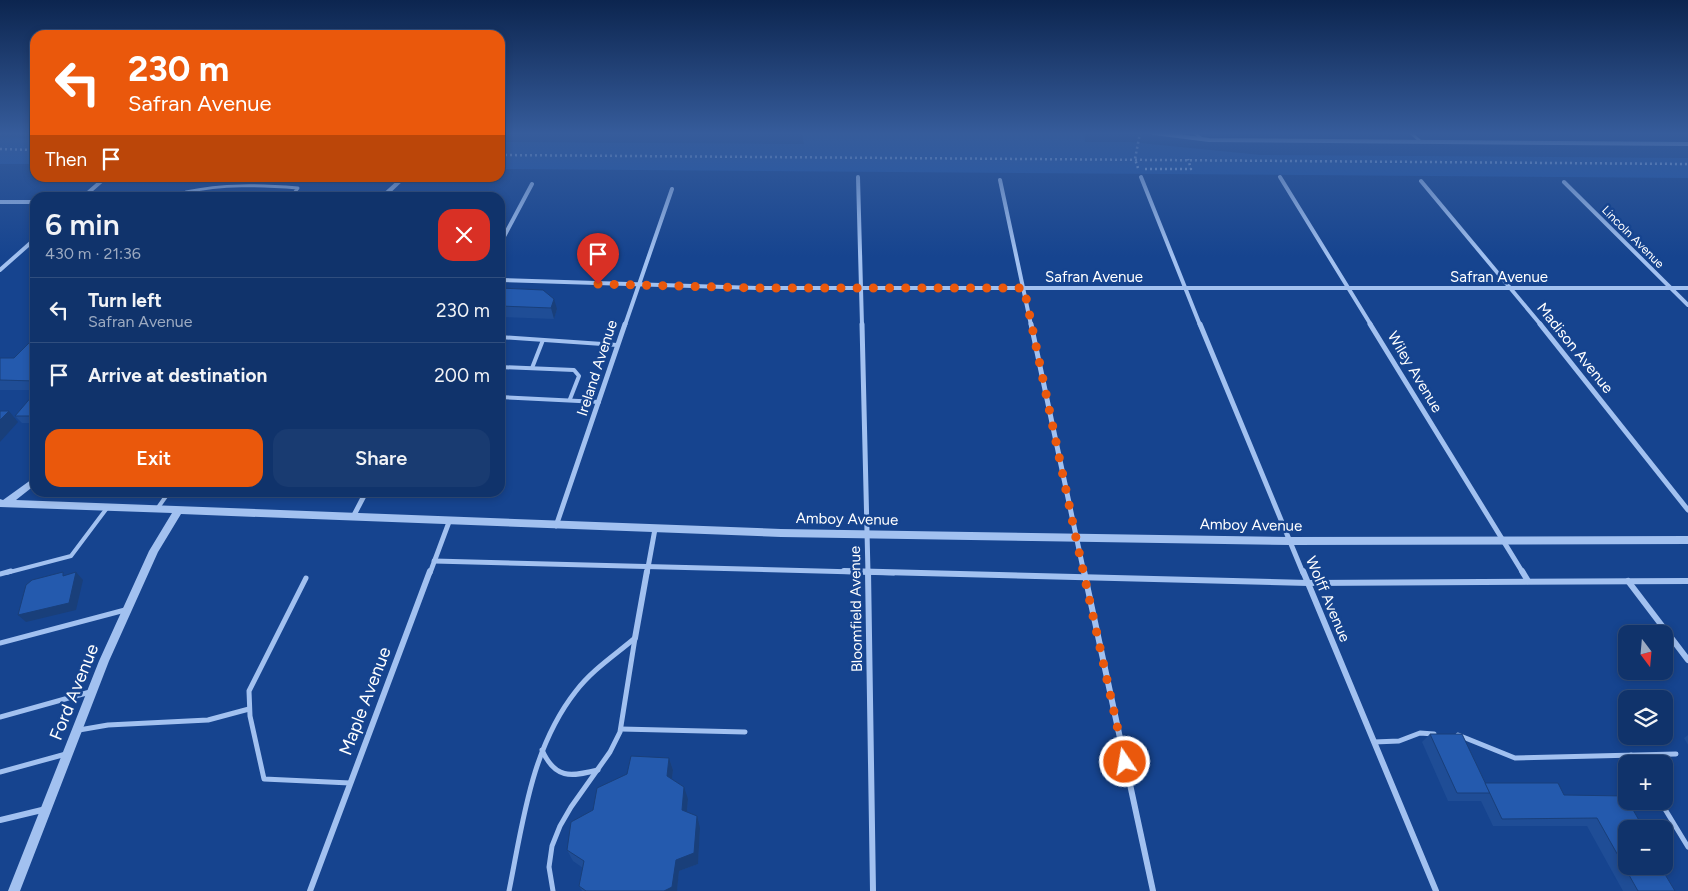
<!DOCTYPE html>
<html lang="en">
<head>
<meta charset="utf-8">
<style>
	:root { --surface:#10336b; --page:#193b71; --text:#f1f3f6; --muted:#9caac1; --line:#304e7e; --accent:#ea580c }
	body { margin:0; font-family:Figtree,sans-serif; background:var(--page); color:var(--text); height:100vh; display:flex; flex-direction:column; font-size:19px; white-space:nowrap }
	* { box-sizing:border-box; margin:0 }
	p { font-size:16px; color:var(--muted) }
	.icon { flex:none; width:28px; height:28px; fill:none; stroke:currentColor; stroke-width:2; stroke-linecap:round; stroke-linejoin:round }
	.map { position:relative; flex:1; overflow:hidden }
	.drawer { position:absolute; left:30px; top:192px; width:475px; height:305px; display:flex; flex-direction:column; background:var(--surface); border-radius:15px; box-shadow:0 2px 8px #0003,0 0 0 1px var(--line) }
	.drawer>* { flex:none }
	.banner { position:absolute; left:30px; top:30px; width:475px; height:152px; border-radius:15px; box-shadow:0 2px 8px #0003,0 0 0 1px var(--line); background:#ea580c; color:#fff; overflow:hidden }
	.needle { width:32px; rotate:164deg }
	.fabs { position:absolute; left:1618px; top:625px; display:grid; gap:10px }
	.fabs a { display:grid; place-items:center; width:55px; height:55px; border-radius:10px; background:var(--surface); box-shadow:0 2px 8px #0003,0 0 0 1px var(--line); font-size:25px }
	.pin { position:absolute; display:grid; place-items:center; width:42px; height:42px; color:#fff; margin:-51px -21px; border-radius:50% 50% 50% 0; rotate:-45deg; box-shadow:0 0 5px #0007 }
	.pin .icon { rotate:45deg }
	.me { position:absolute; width:55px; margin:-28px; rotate:348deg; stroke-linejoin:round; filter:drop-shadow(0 0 4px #0008) }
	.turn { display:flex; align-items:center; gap:18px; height:105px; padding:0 15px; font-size:22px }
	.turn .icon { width:65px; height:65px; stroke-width:2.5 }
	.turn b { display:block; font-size:35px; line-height:42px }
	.then { display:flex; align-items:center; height:48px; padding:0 15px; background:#0003; gap:10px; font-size:19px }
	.round { display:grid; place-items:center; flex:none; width:52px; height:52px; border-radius:15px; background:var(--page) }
	.summary { display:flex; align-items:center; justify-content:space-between; height:85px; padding:0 15px }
	h1 { font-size:30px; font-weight:600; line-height:38px }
	.button { display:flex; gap:10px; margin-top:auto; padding:10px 15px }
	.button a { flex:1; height:58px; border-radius:15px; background:var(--accent); color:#fff; font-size:20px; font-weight:600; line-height:58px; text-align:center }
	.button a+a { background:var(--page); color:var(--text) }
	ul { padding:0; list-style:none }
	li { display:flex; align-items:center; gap:15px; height:65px; padding:0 15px; border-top:1px solid var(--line) }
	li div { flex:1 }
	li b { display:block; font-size:19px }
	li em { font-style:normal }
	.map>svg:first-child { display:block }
	.green { fill:#1e55a9 }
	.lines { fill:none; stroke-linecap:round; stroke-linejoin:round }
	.path { stroke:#a2c1f0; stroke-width:2.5; stroke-dasharray:2 3; stroke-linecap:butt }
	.service-far2 { stroke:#a2c1f0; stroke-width:3 }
	.service-far1 { stroke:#a2c1f0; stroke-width:4 }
	.service { stroke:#a2c1f0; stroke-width:5 }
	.minor-far2 { stroke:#a2c1f0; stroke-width:4 }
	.minor-far1 { stroke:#a2c1f0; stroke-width:5 }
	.minor { stroke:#a2c1f0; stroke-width:6 }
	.tertiary { fill:#a2c1f0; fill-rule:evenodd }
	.wall { fill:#1f4d96 }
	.shaded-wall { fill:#193f7a }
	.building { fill:#245aae; stroke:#193f7a }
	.route { stroke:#ea580c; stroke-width:9; stroke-dasharray:0 16.2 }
	.labels { text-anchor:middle; stroke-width:5; stroke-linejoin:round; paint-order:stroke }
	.far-street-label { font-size:12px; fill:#fff; stroke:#16448f }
	.street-label { font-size:15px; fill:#fff; stroke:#16448f }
	.near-street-label { font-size:18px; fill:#fff; stroke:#16448f }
</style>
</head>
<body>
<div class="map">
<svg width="1688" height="891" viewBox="0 0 1688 891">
	<rect width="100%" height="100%" fill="#16448f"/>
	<g class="green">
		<path d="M802 133H1085V142H1130L1261 155 1688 158V178L500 169V142L804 144Z"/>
		<path d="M0 137 35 138V164H0Z"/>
	</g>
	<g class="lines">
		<g class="path">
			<path d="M0 133H35"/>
			<path d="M0 149 35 150"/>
			<path d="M500 155 1688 164"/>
			<path d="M1138 168 1135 159 1140 133"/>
			<path d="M1145 169H1191L1188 159"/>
		</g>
		<g class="service-far2">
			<path d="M1195 133 1202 139"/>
			<path d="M1411 133 1421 142"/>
			<path d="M183 198 186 192C223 184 260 185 298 188L290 198"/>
		</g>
		<g class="service-far1">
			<path d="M500 337 617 345"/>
			<path d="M500 367 574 370 579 376 570 399"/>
			<path d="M532 368 543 340"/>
			<path d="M500 397 599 402"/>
			<path d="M157 509 169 492"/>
			<path d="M6 573 71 556 107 508"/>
		</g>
		<g class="service">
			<path d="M0 574 11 571"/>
			<path d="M306 578 249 691 250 716 264 779 350 783"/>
			<path d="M0 643 125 610"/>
			<path d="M0 717 90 692"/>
			<path d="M621 729 745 732"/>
			<path d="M79 730 108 725 208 720 249 709"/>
			<path d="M1458 735 1515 758 1676 754"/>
			<path d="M1374 742 1399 741 1420 733 1434 734"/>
			<path d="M542 750C555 779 570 777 598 770"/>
			<path d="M1631 755 1636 764"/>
			<path d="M0 772 66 754"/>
			<path d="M1660 801 1688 847"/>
			<path d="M509 891C523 822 531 748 576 691 592 670 615 655 635 638"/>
			<path d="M553 891 549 867 552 846 560 826 571 807 610 752 620 732 635 638"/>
		</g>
		<g class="minor-far2">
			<path d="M1154 133 1209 140 1688 144"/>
			<path d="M858 177 862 325"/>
			<path d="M1141 177 1200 325"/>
			<path d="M1280 177 1371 325"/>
			<path d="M1000 180 1031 325"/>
			<path d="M1421 181 1541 325"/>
			<path d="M1564 182 1688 305"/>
			<path d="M82 198 105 178"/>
			<path d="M0 202H35"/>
			<path d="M500 244 532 184"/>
			<path d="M0 270 35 239"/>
			<path d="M500 280 757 288H1688"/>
			<path d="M625 325 672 189"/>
		</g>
		<g class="minor-far1">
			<path d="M862 324 868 573"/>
			<path d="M1031 324 1084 573"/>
			<path d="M1200 324 1303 573"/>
			<path d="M1370 324 1523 573"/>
			<path d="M1540 324 1688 510"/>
			<path d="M353 517 366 492"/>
			<path d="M556 526 625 324"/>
			<path d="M434 561 894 573"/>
			<path d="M430 573 449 522"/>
			<path d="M647 573 655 529"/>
		</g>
		<g class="minor">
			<path d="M844 571 1308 583 1688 581"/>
			<path d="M868 571 873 891"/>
			<path d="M1084 571 1153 891"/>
			<path d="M1303 571 1436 891"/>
			<path d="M1522 571 1528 581"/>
			<path d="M1628 581 1688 660"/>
			<path d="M635 638 647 571"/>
			<path d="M0 820 46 809"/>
			<path d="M310 891 430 571"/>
		</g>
		<g class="tertiary">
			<path d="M400 178H406L385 198H378Z"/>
			<path d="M35 477V485L16 500 781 529 1290 537 1688 536V544L1290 545 781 537 181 514 158 552 109 661 20 891H8L99 661 149 551 172 513 0 507V499L3 500Z"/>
		</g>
	</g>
	<g class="wall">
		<path d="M500 288 557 309 554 319 500 317Z"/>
		<path d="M35 337V390H0V358H14Z"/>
		<path d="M35 395V423H22L15 416Z"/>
		<path d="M1430 734 1485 783 1564 795 1626 829 1675 891H1623L1587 826H1493L1481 801H1448L1422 742Z"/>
		<path d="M1688 735V745L1684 738Z"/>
		<path d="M669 758 673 770 672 779 688 799 687 812 700 828 698 864 679 871 677 891H582L579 886 583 868 573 861 567 850 593 810Z"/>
	</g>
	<g class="shaded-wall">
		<path d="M554 299 557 309 554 319 551 308Z"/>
		<path d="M9 411 18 422 0 442V420Z"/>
		<path d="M76 572 83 580 76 610 26 622 18 615Z"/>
		<path d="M669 758 673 770 671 788 667 776Z"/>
		<path d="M684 787 688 799 686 822 682 810Z"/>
		<path d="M697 816 700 828 698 864 679 871 677 891H664L676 860Z"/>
	</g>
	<g class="building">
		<path d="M500 288 543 290 554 299 551 308 500 306Z"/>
		<path d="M35 337V381L0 380V358H14Z"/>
		<path d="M33 395H35V416H15Z"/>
		<path d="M0 411H9L0 420Z"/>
		<path d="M63 572V576L76 572 69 603 18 615 26 585 32 580Z"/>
		<path d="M1430 734H1462L1490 793H1457Z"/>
		<path d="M631 756 669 758 667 776 684 787 682 810 697 816 694 853 676 860 672 887 664 891H586L579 886 584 861 567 850 571 822 593 810 597 788 627 774Z"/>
		<path d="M1485 783H1558L1564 795 1625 796 1626 798V801H1628L1644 829H1626V866H1660L1675 891H1638L1597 818 1502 819Z"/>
	</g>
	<linearGradient id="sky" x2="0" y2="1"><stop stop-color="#0c254f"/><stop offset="0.52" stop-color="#365c9b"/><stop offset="1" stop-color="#365c9b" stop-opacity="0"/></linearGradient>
	<rect width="1688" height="257" fill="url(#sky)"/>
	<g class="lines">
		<path class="route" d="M598 284 757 288H1024L1076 538 1125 762"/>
	</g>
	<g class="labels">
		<g class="far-street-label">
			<text transform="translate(1633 237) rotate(45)" y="4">Lincoln Avenue</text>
		</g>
		<g class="street-label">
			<text x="1094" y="282">Safran Avenue</text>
			<text x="1499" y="282">Safran Avenue</text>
			<text transform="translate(1575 348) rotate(51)" y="5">Madison Avenue</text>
			<text transform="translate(597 368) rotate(-72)" y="5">Ireland Avenue</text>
			<text transform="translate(1415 372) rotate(59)" y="5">Wiley Avenue</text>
			<text transform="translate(847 519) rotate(1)" y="5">Amboy Avenue</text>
			<text transform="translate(1251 525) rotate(1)" y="5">Amboy Avenue</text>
			<text transform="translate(1328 599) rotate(67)" y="5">Wolff Avenue</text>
			<text transform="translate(856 609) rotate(-91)" y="5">Bloomfield Avenue</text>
		</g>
		<g class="near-street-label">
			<text transform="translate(74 692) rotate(-68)" y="6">Ford Avenue</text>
			<text transform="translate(365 701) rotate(-69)" y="6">Maple Avenue</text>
		</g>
	</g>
</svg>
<div class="fabs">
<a><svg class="needle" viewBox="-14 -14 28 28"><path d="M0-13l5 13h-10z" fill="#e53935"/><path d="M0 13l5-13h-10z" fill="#9caac1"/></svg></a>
<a><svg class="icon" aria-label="layers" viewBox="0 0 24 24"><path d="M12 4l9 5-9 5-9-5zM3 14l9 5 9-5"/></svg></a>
<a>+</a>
<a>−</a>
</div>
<div class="pin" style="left:598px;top:284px;background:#d93025"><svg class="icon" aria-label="arrive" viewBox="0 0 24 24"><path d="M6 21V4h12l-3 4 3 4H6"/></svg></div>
<svg class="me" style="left:1125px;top:762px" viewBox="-20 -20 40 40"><circle r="17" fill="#ea580c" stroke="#fff" stroke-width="3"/><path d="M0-11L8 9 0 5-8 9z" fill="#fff"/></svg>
<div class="banner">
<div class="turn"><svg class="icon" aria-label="left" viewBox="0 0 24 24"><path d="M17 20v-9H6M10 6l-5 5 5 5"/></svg><div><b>230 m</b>Safran Avenue</div></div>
<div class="then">Then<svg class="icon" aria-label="arrive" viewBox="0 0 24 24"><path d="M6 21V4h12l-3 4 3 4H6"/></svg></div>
</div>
<section class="drawer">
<div class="summary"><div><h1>6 min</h1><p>430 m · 21:36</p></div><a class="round" style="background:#d93025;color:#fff"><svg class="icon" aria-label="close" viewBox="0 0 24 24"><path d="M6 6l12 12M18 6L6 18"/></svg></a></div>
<ul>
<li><svg class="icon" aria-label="left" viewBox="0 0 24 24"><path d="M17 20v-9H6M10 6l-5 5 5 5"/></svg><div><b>Turn left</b><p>Safran Avenue</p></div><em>230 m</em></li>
<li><svg class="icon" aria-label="arrive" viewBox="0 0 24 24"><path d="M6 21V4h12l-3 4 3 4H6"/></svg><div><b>Arrive at destination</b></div><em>200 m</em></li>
</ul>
<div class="button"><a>Exit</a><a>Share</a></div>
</section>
</div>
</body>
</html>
